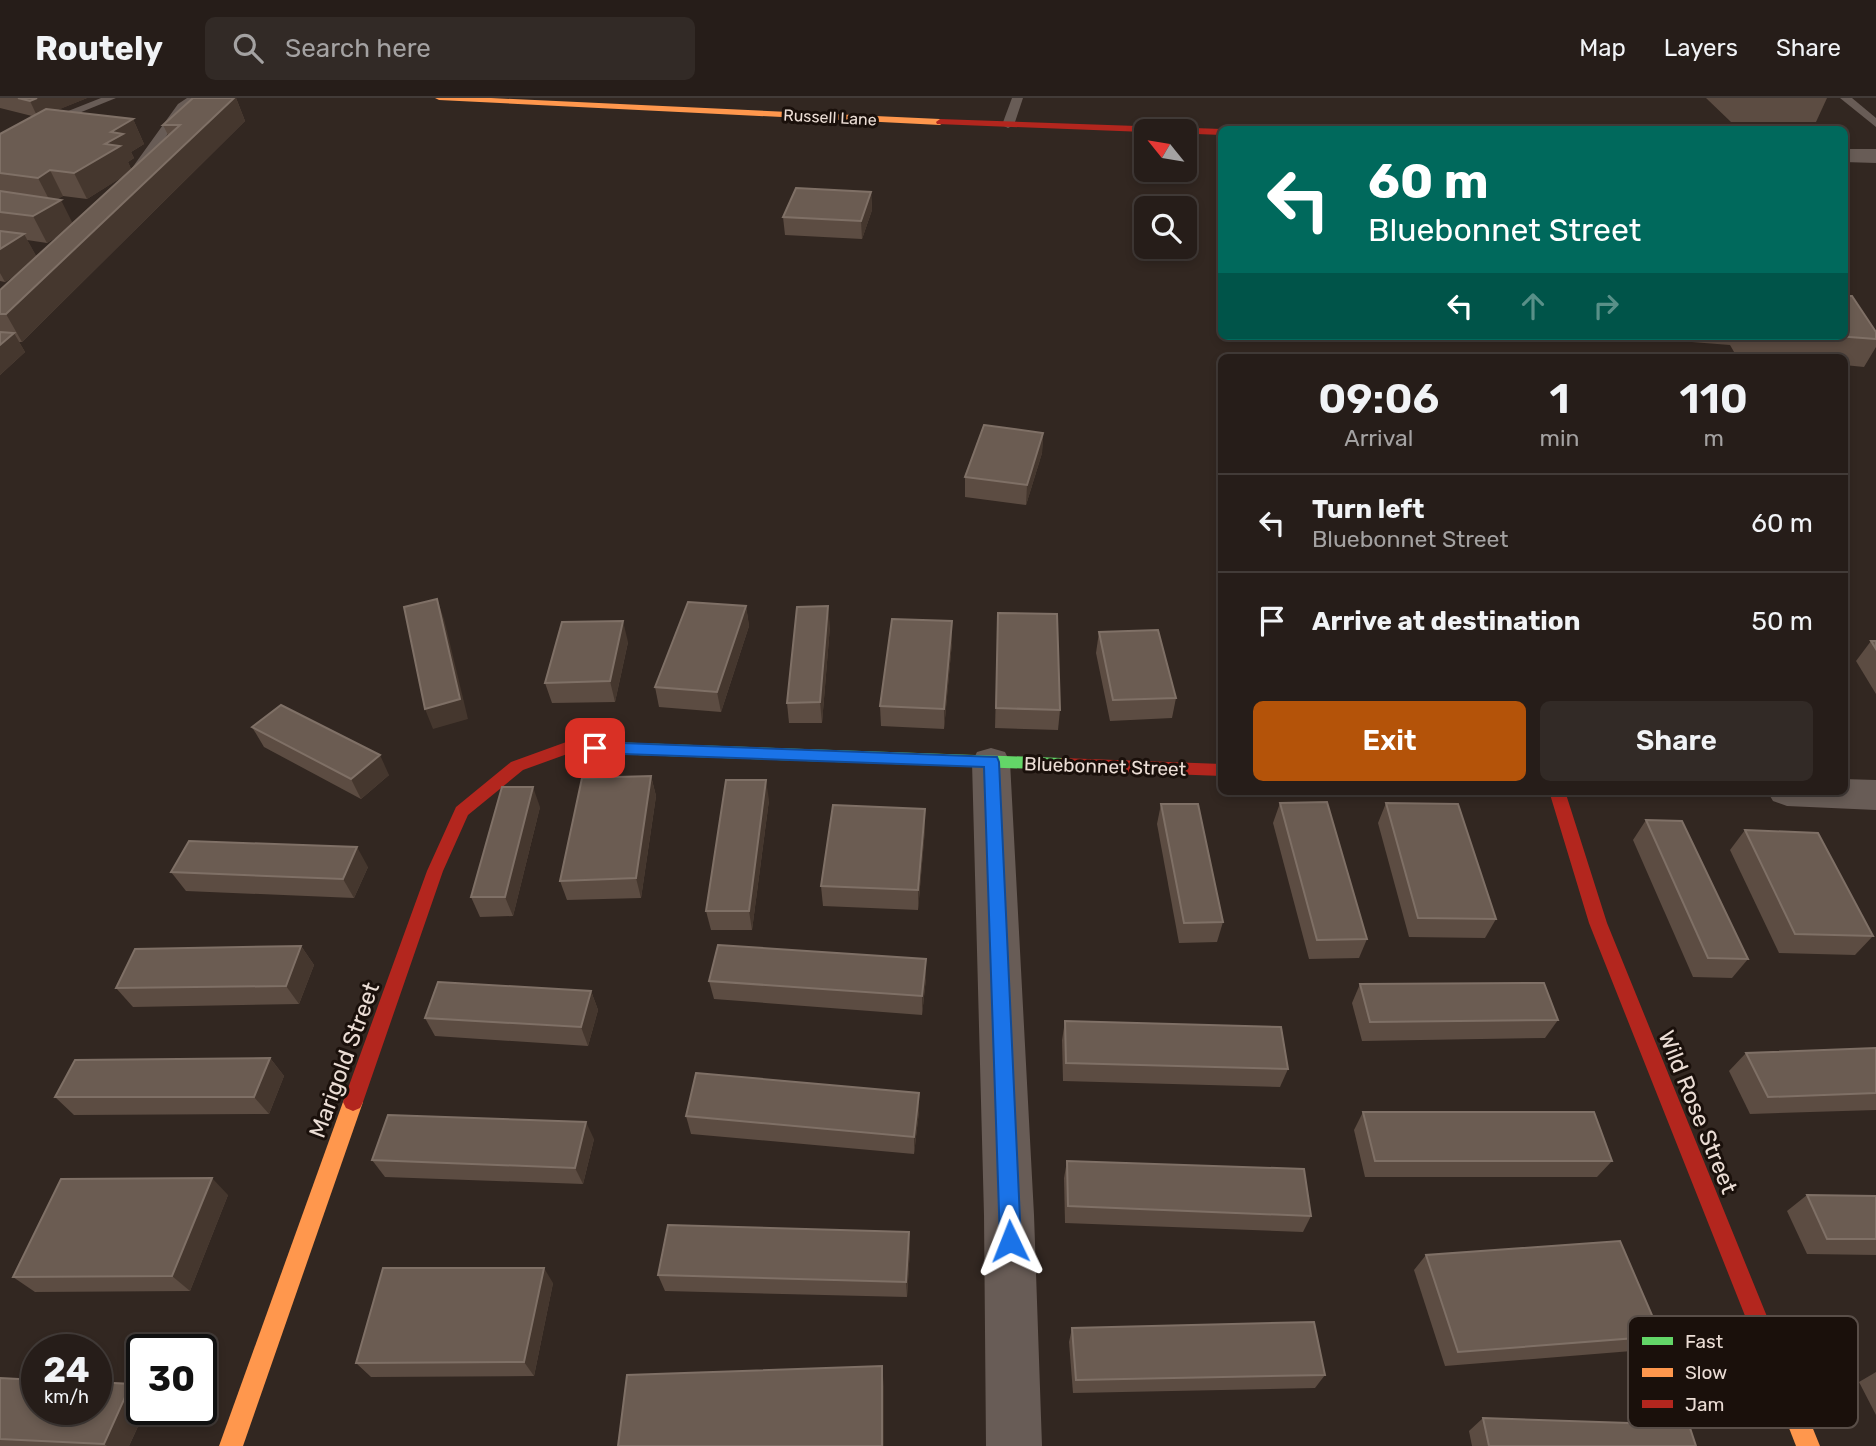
<!DOCTYPE html>
<html lang="en">
<head>
<meta charset="utf-8">
<style>
	:root { --surface:#261d19; --page:#322a26; --text:#f1f3f6; --muted:#a4a2a2; --line:#423b38; --accent:#b45309 }
	body { margin:0; font-family:Rubik,sans-serif; background:var(--page); color:var(--text); height:100vh; display:flex; flex-direction:column; font-size:26px; white-space:nowrap }
	* { box-sizing:border-box; margin:0 }
	p { font-size:23px; color:var(--muted) }
	.icon { flex:none; width:38px; height:38px; fill:none; stroke:currentColor; stroke-width:2; stroke-linecap:round; stroke-linejoin:round }
	.map { position:relative; flex:1; overflow:hidden }
	.sheet { position:absolute; left:1218px; top:256px; width:630px; height:441px; display:flex; flex-direction:column; background:var(--surface); border-radius:10px; box-shadow:0 4px 10px #0003,0 0 0 2px var(--line) }
	.sheet>* { flex:none }
	.hud { position:absolute; left:1218px; top:28px; width:630px; height:214px; border-radius:10px; box-shadow:0 4px 10px #0003,0 0 0 2px var(--line); background:#00695c; color:#fff; overflow:hidden }
	.needle { width:46px; rotate:300deg }
	.fabs { position:absolute; left:1134px; top:21px; display:grid; gap:14px }
	.fabs a { display:grid; place-items:center; width:63px; height:63px; border-radius:10px; background:var(--surface); box-shadow:0 4px 10px #0003,0 0 0 2px var(--line); font-size:35px }
	.speed { position:absolute; left:21px; top:1236px; display:flex; gap:14px; font-size:35px; font-weight:700; text-align:center }
	.speed>* { display:grid; place-content:center; width:91px; height:91px; border-radius:50%; background:var(--surface); box-shadow:0 4px 10px #0003,0 0 0 2px var(--line); line-height:1 }
	.speed small { font-size:18px; font-weight:400 }
	.speed .limit { border:4px solid #111; border-radius:10px; background:#fff; color:#111 }
	.pin { position:absolute; display:grid; place-items:center; width:60px; height:60px; color:#fff; margin:-30px; border-radius:14px; box-shadow:0 4px 10px #0006 }
	.me { position:absolute; width:77px; margin:-38px; rotate:358deg; stroke-linejoin:round; filter:drop-shadow(0 0 5px #0008) }
	.turn { display:flex; align-items:center; gap:24px; height:147px; padding:0 35px; font-size:32px }
	.turn .icon { width:91px; height:91px; stroke-width:2.5 }
	.turn b { display:block; font-size:49px; line-height:60px }
	.lanes { display:flex; align-items:center; height:66px; padding:0 35px; background:#0003; justify-content:center; gap:35px; direction:ltr }
	.lanes .off { opacity:.35 }
	.eta { display:flex; justify-content:space-evenly; align-items:center; height:119px; text-align:center }
	.eta b { font-size:42px; font-weight:600; line-height:49px }
	.action { display:flex; gap:14px; margin-top:auto; padding:14px 35px }
	.action a { flex:1; height:80px; border-radius:10px; background:var(--accent); color:#fff; font-size:28px; font-weight:600; line-height:80px; text-align:center }
	.action a+a { background:var(--page); color:var(--text) }
	ul { padding:0; list-style:none }
	li { display:flex; align-items:center; gap:21px; height:98px; padding:0 35px; border-top:2px solid var(--line) }
	li div { flex:1 }
	li b { display:block; font-size:26px }
	li em { font-style:normal }
	header { display:flex; align-items:center; gap:42px; box-sizing:border-box; height:98px; padding:0 35px; background:var(--surface); border-bottom:2px solid var(--line) }
	header strong { font-size:33px }
	nav { display:flex; gap:38px; margin-inline-start:auto; font-size:24px }
	.search { width:490px; height:63px; background:var(--page); display:flex; align-items:center; gap:18px; box-sizing:border-box; padding:0 24px; border-radius:10px; color:var(--muted); font-size:26px }
	.map>svg:first-child { display:block }
	.lines { fill:none; stroke-linecap:round; stroke-linejoin:round }
	.lane { fill:#685c56; fill-rule:evenodd }
	.street { fill:#685c56; fill-rule:evenodd }
	.fast { fill:#63d668; fill-rule:evenodd }
	.slow { fill:#ff974d; fill-rule:evenodd }
	.jam { fill:#b3261e; fill-rule:evenodd }
	.wall { fill:#5c4c42; fill-rule:evenodd }
	.shaded-wall { fill:#45372e }
	.building { fill:#6b5c52; stroke:#7f7066; stroke-width:2 }
	.route { fill:#1a73e8; stroke:#114b97; stroke-width:2 }
	.labels { text-anchor:middle; stroke-width:6; stroke-linejoin:round; paint-order:stroke }
	.far-street-label { font-size:16px; fill:#ebddd5; stroke:#1a100b }
	.street-label { font-size:19px; fill:#ebddd5; stroke:#1a100b }
	.near-street-label { font-size:23px; fill:#ebddd5; stroke:#1a100b }
	.key { fill:#1a100b; stroke:#594e48; stroke-width:2 }
	.key-label { font-size:19px; fill:#ebddd5 }
</style>
</head>
<body>
<header>
<strong>Routely</strong>
<div class="search"><svg class="icon" aria-label="search" viewBox="0 0 24 24"><circle cx="10" cy="10" r="6"/><path d="M15 15l6 6"/></svg>Search here</div>
<nav><a>Map</a><a>Layers</a><a>Share</a></nav>
</header>
<div class="map">
<svg width="1876" height="1348" viewBox="0 0 1876 1348">
	<rect width="100%" height="100%" fill="#322721"/>
	<g class="lines">
		<g class="lane">
			<path d="M101 0H116L0 47V40Z"/>
			<path d="M187 0H200L186 10 137 80H129L127 77 178 6Z"/>
			<path d="M1012 0H1023L1014 27 1008 30 1002 27Z"/>
			<path d="M1840 0H1852L1876 20V29Z"/>
		</g>
		<g class="street">
			<path d="M1844 51H1876V65L1844 64Z"/>
			<path d="M991 650 1005 654 1010 664 1034 1117 1042 1348H986L984 1117 972 664 977 654Z"/>
			<path d="M1844 681 1876 682V712L1787 708 1773 703 1767 693H1844Z"/>
		</g>
		<path class="fast" d="M581 643 1062 660 1070 666 1062 672 581 655 573 649Z"/>
		<g class="slow">
			<path d="M435 0H491L940 21 944 24 940 27 439 2Z"/>
			<path d="M353 995 360 998 363 1004 243 1348H219L343 1004 346 998Z"/>
			<path d="M1772 1247 1780 1250 1820 1348H1796L1761 1258 1764 1250Z"/>
		</g>
		<g class="jam">
			<path d="M940 21 1222 31V37L937 26 936 24Z"/>
			<path d="M569 643H581L589 649 586 653 570 655 523 672 468 717 443 773 363 1004 360 1010 353 1013 346 1010 343 1004 427 773 456 709 511 664Z"/>
			<path d="M1062 660 1222 666V678L1062 672 1054 666Z"/>
			<path d="M1549 693H1565L1607 825 1783 1258 1780 1266 1772 1269 1764 1266 1761 1258 1589 825Z"/>
		</g>
	</g>
	<g class="wall">
		<path d="M0 0H87L57 12 133 21 144 46 131 54 134 60 128 64 131 71 168 37 163 27 193 0H236L245 23 22 244H19L25 254 0 277V192L17 176 5 184 0 183V36L32 18 0 10ZM125 77 72 125 57 101 63 98 87 101ZM61 136 36 158 27 142 47 145Z"/>
		<path d="M1706 0H1827L1816 24H1731Z"/>
		<path d="M871 94 872 112 862 141 785 137 783 119Z"/>
		<path d="M1876 234V249L1864 269 1844 267V259H1737L1730 247 1679 243 1676 238H1844Z"/>
		<path d="M1043 335 1042 355 1026 407 965 399V379Z"/>
		<path d="M746 508 749 528 721 614 659 609 655 589Z"/>
		<path d="M998 515 1060 612 1058 632 995 630Z"/>
		<path d="M830 528 822 625H789L787 605Z"/>
		<path d="M1099 534 1176 600 1172 620 1110 623 1096 555Z"/>
		<path d="M1871 543H1876V596L1856 563Z"/>
		<path d="M628 544 615 604 552 605 545 585Z"/>
		<path d="M952 544 944 631 881 628 880 608Z"/>
		<path d="M252 629 389 677 361 701 264 649Z"/>
		<path d="M651 678 656 698 641 800 567 802 560 783Z"/>
		<path d="M769 702 752 832H711L706 813Z"/>
		<path d="M1280 705 1367 841 1359 860 1309 861 1273 725Z"/>
		<path d="M1386 705 1496 821 1485 840 1409 839 1378 725Z"/>
		<path d="M1161 706 1223 824 1217 844 1179 845 1157 726Z"/>
		<path d="M540 709 513 818 480 819 471 799Z"/>
		<path d="M1646 722 1748 861 1732 880 1693 879 1633 742Z"/>
		<path d="M925 731 918 812 823 808 821 788Z"/>
		<path d="M1745 732 1873 838 1855 857 1779 855 1730 752Z"/>
		<path d="M368 769 354 800 186 793 171 774Z"/>
		<path d="M301 848 314 867 299 906 133 909 116 890Z"/>
		<path d="M926 861V880L922 917 714 901 709 883Z"/>
		<path d="M1360 886 1558 922 1545 940 1362 943 1352 905Z"/>
		<path d="M591 893 598 912 588 948 435 938 425 920Z"/>
		<path d="M1065 923 1288 971 1280 989 1063 983 1062 942Z"/>
		<path d="M1876 950V1012L1750 1016 1729 973 1746 955Z"/>
		<path d="M270 960 284 978 269 1016 74 1017 55 999Z"/>
		<path d="M919 1013 914 1056 691 1036 686 1018Z"/>
		<path d="M1363 1014 1612 1063 1597 1079H1365L1354 1032Z"/>
		<path d="M594 1041 583 1086 385 1079 372 1062Z"/>
		<path d="M1067 1063 1311 1118 1303 1134 1065 1125 1064 1080Z"/>
		<path d="M228 1097 190 1193 35 1194 13 1179Z"/>
		<path d="M1807 1097 1876 1098V1157L1807 1156 1787 1113Z"/>
		<path d="M910 1150 907 1199 665 1193 658 1177Z"/>
		<path d="M1426 1157 1661 1238 1644 1252 1445 1268 1414 1172Z"/>
		<path d="M553 1185 534 1278 371 1279 356 1265Z"/>
		<path d="M1072 1230 1325 1277 1315 1290 1073 1295 1069 1244Z"/>
		<path d="M1876 1274V1317L1859 1284Z"/>
		<path d="M0 1280 142 1311H146L129 1348H0Z"/>
		<path d="M1483 1320 1696 1348H1472L1469 1333Z"/>
	</g>
	<g class="shaded-wall">
		<path d="M37 0H87L38 20 30 3Z"/>
		<path d="M234 0H236L245 23 22 244 6 216Z"/>
		<path d="M133 21 144 46 131 54 134 60 128 64 132 73 87 101 74 75 105 46 111 34Z"/>
		<path d="M50 72 63 98 51 105 38 80Z"/>
		<path d="M871 94 872 112 862 141 861 123Z"/>
		<path d="M61 102 74 128 47 145 33 118Z"/>
		<path d="M24 136 39 163 5 184 0 175V151Z"/>
		<path d="M14 235 25 254 0 277V247Z"/>
		<path d="M1043 335 1042 355 1026 407 1027 387Z"/>
		<path d="M437 501 444 521 468 621 433 631 425 611Z"/>
		<path d="M746 508 749 528 721 614 717 594Z"/>
		<path d="M828 508 830 528 822 625 820 604Z"/>
		<path d="M623 523 628 544 615 604 610 583Z"/>
		<path d="M952 523V544L944 631V611Z"/>
		<path d="M380 657 389 677 361 701 351 681Z"/>
		<path d="M651 678 656 698 641 800 636 780Z"/>
		<path d="M766 682 769 702 752 832 749 813Z"/>
		<path d="M533 689 540 709 513 818 505 799Z"/>
		<path d="M925 711V731L918 812V792Z"/>
		<path d="M357 749 368 769 354 800 343 781Z"/>
		<path d="M301 848 314 867 299 906 286 888Z"/>
		<path d="M926 861V880L922 917V898Z"/>
		<path d="M591 893 598 912 588 948 581 929Z"/>
		<path d="M270 960 284 978 269 1016 254 999Z"/>
		<path d="M919 995V1013L914 1056V1039Z"/>
		<path d="M586 1024 594 1041 583 1086 575 1070Z"/>
		<path d="M212 1080 228 1097 190 1193 172 1178Z"/>
		<path d="M909 1134 910 1150 907 1199 906 1184Z"/>
		<path d="M544 1170 553 1185 534 1278 524 1264Z"/>
		<path d="M882 1268 884 1288V1348H882Z"/>
		<path d="M131 1286 142 1293V1311H146L129 1348H107L104 1346Z"/>
	</g>
	<g class="building">
		<path d="M18 0H37L30 3Z"/>
		<path d="M193 0H234L6 216H0V192L180 27H163Z"/>
		<path d="M46 11 133 21 111 34 123 36 105 46 120 48 74 75 50 72 38 80 0 75V36Z"/>
		<path d="M796 90 871 94 861 123 783 119Z"/>
		<path d="M0 93 61 102 33 118 0 114Z"/>
		<path d="M0 133 24 136 0 151Z"/>
		<path d="M1844 198H1852L1876 234V241L1836 238H1844Z"/>
		<path d="M0 234 14 235 0 247Z"/>
		<path d="M984 327 1043 335 1027 387 965 379Z"/>
		<path d="M437 501 460 601 425 611 404 509Z"/>
		<path d="M688 504 746 508 717 594 655 589Z"/>
		<path d="M828 508 820 604 787 605 797 509Z"/>
		<path d="M998 515 1057 516 1060 612 996 610Z"/>
		<path d="M892 521 952 523 944 611 880 608Z"/>
		<path d="M623 523 610 583 545 585 562 524Z"/>
		<path d="M1158 532 1176 600 1113 602 1099 534Z"/>
		<path d="M1871 543H1876V551Z"/>
		<path d="M281 607 380 657 351 681 252 629Z"/>
		<path d="M651 678 636 780 560 783 582 680Z"/>
		<path d="M726 682H766L749 813H706Z"/>
		<path d="M502 689H533L505 799H471Z"/>
		<path d="M1327 704 1367 841 1317 842 1280 705Z"/>
		<path d="M1386 705 1458 706 1496 821 1418 820Z"/>
		<path d="M1161 706H1198L1223 824 1184 825Z"/>
		<path d="M833 707 925 711 918 792 821 788Z"/>
		<path d="M1646 722 1682 723 1748 861 1708 860Z"/>
		<path d="M1745 732 1818 735 1873 838 1795 836Z"/>
		<path d="M189 743 357 749 343 781 171 774Z"/>
		<path d="M718 847 926 861 922 898 709 883Z"/>
		<path d="M301 848 286 888 116 890 135 851Z"/>
		<path d="M438 884 591 893 581 929 425 920Z"/>
		<path d="M1544 885 1558 922 1370 924 1360 886Z"/>
		<path d="M1065 923 1281 929 1288 971 1066 965Z"/>
		<path d="M1876 950V995L1768 999 1746 955Z"/>
		<path d="M270 960 254 999H55L75 962Z"/>
		<path d="M696 975 919 995 914 1039 686 1018Z"/>
		<path d="M1363 1014H1594L1612 1063H1375Z"/>
		<path d="M388 1017 586 1024 575 1070 372 1062Z"/>
		<path d="M1067 1063 1304 1071 1311 1118 1068 1108Z"/>
		<path d="M212 1080 172 1178 13 1179 61 1081Z"/>
		<path d="M1807 1097 1876 1098V1141H1827Z"/>
		<path d="M668 1127 909 1134 906 1184 658 1177Z"/>
		<path d="M1620 1143 1661 1238 1458 1254 1426 1157Z"/>
		<path d="M383 1170H544L524 1264 356 1265Z"/>
		<path d="M1314 1224 1325 1277 1076 1282 1072 1230Z"/>
		<path d="M882 1268V1348H618L627 1277Z"/>
		<path d="M0 1280 37 1282V1311H96V1284L131 1286 104 1346 0 1341Z"/>
		<path d="M1483 1320 1689 1327 1696 1348H1489Z"/>
	</g>
	<path class="route" d="M595 644 997 659 999 664 1021 1143 1018 1150 1010 1153 1003 1150 1000 1143 984 669 595 655 587 650Z"/>
	<g class="labels">
		<g class="far-street-label">
			<text transform="translate(830 19) rotate(3)" y="6">Russell Lane</text>
		</g>
		<g class="street-label">
			<text transform="translate(1105 668) rotate(2)" y="7">Bluebonnet Street</text>
		</g>
		<g class="near-street-label">
			<text transform="translate(344 962) rotate(-70)" y="8">Marigold Street</text>
			<text transform="translate(1698 1014) rotate(68)" y="8">Wild Rose Street</text>
		</g>
	</g>
	<rect x="1628" y="1218" width="230" height="112" rx="10" class="key"/>
	<rect x="1642" y="1239" width="31" height="8" fill="#63d668"/>
	<rect x="1642" y="1270" width="31" height="9" fill="#ff974d"/>
	<rect x="1642" y="1302" width="31" height="8" fill="#b3261e"/>
	<g class="key-label">
		<text x="1685" y="1250">Fast</text>
		<text x="1685" y="1281">Slow</text>
		<text x="1685" y="1313">Jam</text>
	</g>
</svg>
<div class="fabs">
<a><svg class="needle" viewBox="-14 -14 28 28"><path d="M0-13l5 13h-10z" fill="#e53935"/><path d="M0 13l5-13h-10z" fill="#a4a2a2"/></svg></a>
<a><svg class="icon" aria-label="search" viewBox="0 0 24 24"><circle cx="10" cy="10" r="6"/><path d="M15 15l6 6"/></svg></a>
</div>
<div class="speed"><div>24<small>km/h</small></div><div class="limit">30</div></div>
<div class="pin" style="left:595px;top:650px;background:#d93025"><svg class="icon" aria-label="arrive" viewBox="0 0 24 24"><path d="M6 21V4h12l-3 4 3 4H6"/></svg></div>
<svg class="me" style="left:1010px;top:1143px" viewBox="-20 -20 40 40"><path d="M0-17L14 15 0 8-14 15z" fill="#1a73e8" stroke="#fff" stroke-width="4"/></svg>
<div class="hud">
<div class="turn"><svg class="icon" aria-label="left" viewBox="0 0 24 24"><path d="M17 20v-9H6M10 6l-5 5 5 5"/></svg><div><b>60 m</b>Bluebonnet Street</div></div>
<div class="lanes"><svg class="icon" aria-label="left" viewBox="0 0 24 24"><path d="M17 20v-9H6M10 6l-5 5 5 5"/></svg><svg class="icon off" aria-label="ahead" viewBox="0 0 24 24"><path d="M12 20V5M6 11l6-6 6 6"/></svg><svg class="icon off" aria-label="right" viewBox="0 0 24 24"><path d="M7 20v-9h11M14 6l5 5-5 5"/></svg></div>
</div>
<section class="sheet">
<div class="eta">
<div><b>09:06</b><p>Arrival</p></div>
<div><b>1</b><p>min</p></div>
<div><b>110</b><p>m</p></div>
</div>
<ul>
<li><svg class="icon" aria-label="left" viewBox="0 0 24 24"><path d="M17 20v-9H6M10 6l-5 5 5 5"/></svg><div><b>Turn left</b><p>Bluebonnet Street</p></div><em>60 m</em></li>
<li><svg class="icon" aria-label="arrive" viewBox="0 0 24 24"><path d="M6 21V4h12l-3 4 3 4H6"/></svg><div><b>Arrive at destination</b></div><em>50 m</em></li>
</ul>
<div class="action"><a>Exit</a><a>Share</a></div>
</section>
</div>
</body>
</html>
